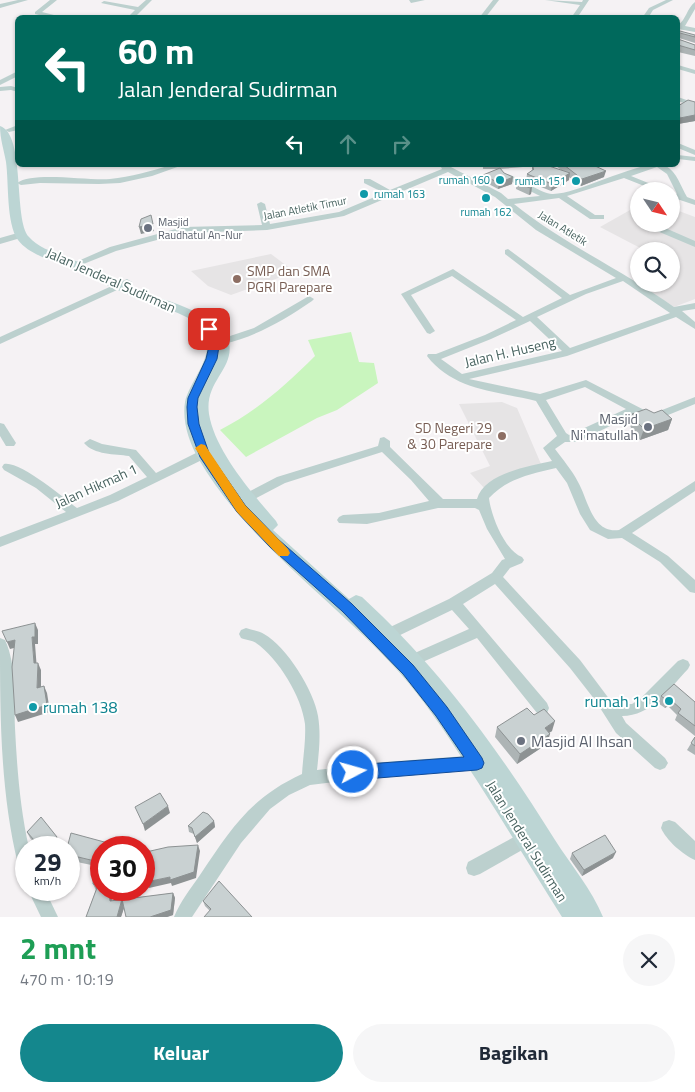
<!DOCTYPE html>
<html lang="id">
<head>
<meta charset="utf-8">
<style>
	:root { --surface:#fff; --page:#f6f6f7; --text:#1f2937; --muted:#747a83; --accent:#14878d }
	body { margin:0; font-family:"Titillium Web",sans-serif; background:var(--page); color:var(--text); height:100vh; display:flex; flex-direction:column; font-size:19px; white-space:nowrap }
	* { box-sizing:border-box; margin:0 }
	p { font-size:16px; color:var(--muted) }
	.icon { flex:none; width:28px; height:28px; fill:none; stroke:currentColor; stroke-width:2; stroke-linecap:round; stroke-linejoin:round }
	.map { position:relative; height:917px; overflow:hidden }
	.panel { display:flex; flex-direction:column; background:var(--surface); flex:1 }
	.panel>* { flex:none }
	.hud { position:absolute; left:15px; top:15px; width:665px; height:152px; border-radius:8px; box-shadow:0 1px 4px #0004; background:#00695c; color:#fff; overflow:hidden }
	.needle { width:32px; rotate:125deg }
	.tools { position:absolute; left:630px; top:182px; display:grid; gap:10px }
	.tools a { display:grid; place-items:center; width:50px; height:50px; border-radius:50%; background:var(--surface); box-shadow:0 1px 4px #0004; font-size:25px }
	.speed { position:absolute; left:15px; top:836px; display:flex; gap:10px; font-size:25px; font-weight:700; text-align:center }
	.speed>* { display:grid; place-content:center; width:65px; height:65px; border-radius:50%; background:var(--surface); box-shadow:0 1px 4px #0004; line-height:1 }
	.speed small { font-size:12px; font-weight:400 }
	.speed .limit { border:8px solid #d22; background:#fff; color:#111 }
	.pin { position:absolute; display:grid; place-items:center; width:42px; height:42px; color:#fff; margin:-21px; border-radius:10px; box-shadow:0 2px 8px #0006 }
	.me { position:absolute; width:55px; margin:-28px; rotate:84deg; stroke-linejoin:round; filter:drop-shadow(0 0 4px #0008) }
	.turn { display:flex; align-items:center; gap:18px; height:105px; padding:0 20px; font-size:22px }
	.turn .icon { width:65px; height:65px; stroke-width:2.5 }
	.turn b { display:block; font-size:35px; line-height:42px }
	.lanes { display:flex; align-items:center; height:48px; padding:0 20px; background:#0003; justify-content:center; gap:25px; direction:ltr }
	.lanes .off { opacity:.35 }
	.round { display:grid; place-items:center; flex:none; width:52px; height:52px; border-radius:26px; background:var(--page) }
	.headline { display:flex; align-items:center; justify-content:space-between; height:85px; padding:0 20px }
	h1 { font-size:30px; font-weight:700; line-height:38px; color:#1e9e55 }
	.action { display:flex; gap:10px; margin-top:auto; padding:10px 20px }
	.action a { flex:1; height:58px; border-radius:30px; background:var(--accent); color:#fff; font-size:20px; font-weight:700; line-height:58px; text-align:center }
	.action a+a { background:var(--page); color:var(--text) }
	.map>svg:first-child { display:block }
	.education { fill:#e6e4e5 }
	.green { fill:#c9f5be }
	.lines { fill:none; stroke-linecap:round; stroke-linejoin:round }
	.minor { fill:#bcd0ce; fill-rule:evenodd }
	.secondary { fill:#bcd5d4; fill-rule:evenodd }
	.wall { fill:#adb4b5 }
	.shaded-wall { fill:#8d9293 }
	.building { fill:#c9d1d2; stroke:#8d9293 }
	.route { fill:#1a73e8; stroke:#114b97 }
	.slow { fill:#f59e0b }
	.culture-dot { fill:#0f9aa8; stroke:#fff; stroke-width:2 }
	.worship-dot { fill:#6b7280; stroke:#fff; stroke-width:2 }
	.education-dot { fill:#8d6e63; stroke:#fff; stroke-width:2 }
	.labels { text-anchor:middle; stroke-width:4; stroke-linejoin:round; paint-order:stroke }
	.far-culture-label { font-size:11px; fill:#0d838f; stroke:#fff; text-anchor:end }
	.far-street-label { font-size:11px; fill:#47625f; stroke:#fff }
	.far-worship-label { font-size:11px; fill:#5b616d; stroke:#fff; text-anchor:start }
	.education-label { font-size:14px; fill:#785e54; stroke:#fff; text-anchor:start }
	.street-label { font-size:14px; fill:#47625f; stroke:#fff }
	.worship-label { font-size:14px; fill:#5b616d; stroke:#fff; text-anchor:end }
	.near-culture-label { font-size:16px; fill:#0d838f; stroke:#fff; text-anchor:end }
	.near-worship-label { font-size:16px; fill:#5b616d; stroke:#fff; text-anchor:start }
</style>
</head>
<body>
<div class="map">
<svg width="695" height="917" viewBox="0 0 695 917">
	<rect width="100%" height="100%" fill="#f5f2f4"/>
	<g class="education">
		<path d="M639 205V224H671V208L695 217V299L674 307 639 284H671V251H646L600 227Z"/>
		<path d="M271 254 295 272 231 295 208 286 191 271Z"/>
		<path d="M502 402 517 408 541 464 486 490 470 473 490 466 459 404Z"/>
	</g>
	<path class="green" d="M351 332 359 362 374 363 378 383 337 410 317 418 246 457 220 430C257 411 286 385 315 356L308 340Z"/>
	<g class="lines">
		<g class="minor">
			<path d="M18 0H28L0 8V4Z"/>
			<path d="M50 0H57L42 12 66 18H51L35 14V12Z"/>
			<path d="M146 0H152L134 18H127L135 10 101 3 104 1 138 7Z"/>
			<path d="M409 0H425L411 3Z"/>
			<path d="M493 0H499L485 18H479Z"/>
			<path d="M545 0 582 2 583 0H589L577 18H571L580 5Z"/>
			<path d="M666 0H673L653 10 648 18H642L649 8Z"/>
			<path d="M695 2V9L685 26 695 28V32L678 29V25C686 20 687 8 695 2Z"/>
			<path d="M678 65 695 70V74L678 69Z"/>
			<path d="M18 71V76L0 85V80Z"/>
			<path d="M0 87 11 86 18 88V92L11 90 0 91Z"/>
			<path d="M678 97 695 103V107L678 101Z"/>
			<path d="M18 125V130L9 132 5 130Z"/>
			<path d="M678 143 695 150V155L678 148Z"/>
			<path d="M678 155 695 157V161L678 159Z"/>
			<path d="M171 165H183L152 176 120 183 99 184 40 183 21 185 17 183C33 171 88 181 110 179 131 177 151 171 171 165Z"/>
			<path d="M440 165H447L501 193 508 199 540 196 504 178 503 176 507 174C519 177 542 194 552 194 579 195 646 156 666 166 677 172 681 187 687 197L695 200V205L671 197V192L677 194 667 174 657 167 631 176 668 191H657L624 178 567 196 595 215H604V219H590L559 198 514 204C564 244 622 270 674 307L695 303V309L682 311 695 322V329L676 317 567 356 469 379 540 394 586 380 652 414 695 397V404L651 422 635 414 577 442H565L555 449C563 460 572 470 578 482 588 499 592 534 619 530L695 481V491L632 533 668 556 695 580V593L690 592 660 562 622 538 608 539 590 530 580 514 567 483 556 468C531 474 508 478 489 498 491 516 505 551 522 557L524 560 522 563 510 568 503 577 580 660 613 704H632L640 699 678 661 683 659 688 661 690 665 688 669C669 689 651 716 622 716L626 723 665 758 668 763 665 768 660 770 655 768 616 733 595 700 570 668 495 584 463 604 547 703 549 708 547 713 542 714 537 713 477 638 418 664 413 666 408 664 406 660 408 656 469 629 452 610 394 638 389 640 384 638 382 634 384 630 449 599 492 573 502 560 505 559 487 529 479 510 475 508H438L367 524 339 523 337 520 339 517 343 515 379 513 429 501 411 480 382 452 285 483 245 504H237L235 501 237 498 277 477 378 446 380 438 384 437 390 441V447L443 499H477C484 473 530 466 552 461L543 448 557 436 536 401C497 391 454 391 427 356L428 354H436L485 335 516 320 452 276 411 295 435 331 430 334 427 333 401 294 453 269 523 317 562 298 505 254V250L508 249 570 295 616 278 536 230 495 197 448 172 344 216 267 230 183 233 116 251 76 267 73 268 69 265 110 247 183 227 262 225 257 204 261 202 265 204 270 224 339 212 384 193 364 183V179H370L390 190 442 169ZM623 281 670 313 570 348 537 317 586 294ZM530 321 562 351 462 374 441 359 491 339ZM585 387 626 409 569 435 566 433 546 400Z"/>
			<path d="M650 224H656L695 241V247L650 228Z"/>
			<path d="M21 232 25 235 24 237 0 244V238Z"/>
			<path d="M127 279 132 282 130 284 0 344V337Z"/>
			<path d="M309 296 314 299 312 301C284 320 257 336 224 344L219 341 221 339 254 328Z"/>
			<path d="M0 423 4 424 16 443 14 446H6L0 436Z"/>
			<path d="M90 439 102 444 136 450 156 473 200 451H208L210 454 208 457 118 501 0 547V537L66 512 36 488 4 470 2 467 4 464C19 460 64 498 77 508L110 495 147 477 129 456C115 454 94 455 84 443Z"/>
			<path d="M246 628C252 630 259 631 264 634 287 647 314 691 318 716 321 734 319 752 317 770L384 762 479 755 484 757 487 762 484 767 479 769 384 776 310 785 289 795 270 809 241 843 192 917H174C180 902 191 888 200 875 231 829 250 798 302 774 303 757 306 740 305 724 302 697 278 658 256 643 252 640 246 640 241 638L239 634 241 630Z"/>
			<path d="M0 638 5 640C17 666 14 700 15 728 17 768 20 808 29 848H26V872L20 870 18 864C0 791 0 713 0 638Z"/>
			<path d="M669 820 675 822 695 841V860C683 855 666 840 661 828L663 822Z"/>
			<path d="M525 831 531 833 533 839 531 845 480 874 474 876 468 874 466 868 468 862Z"/>
			<path d="M28 890H45L58 917H41Z"/>
		</g>
		<path class="secondary" d="M0 126C26 134 13 220 29 237 38 248 56 253 69 258 95 269 119 283 146 293 166 301 190 306 208 320L214 317 218 318C251 366 203 373 209 414 215 451 252 493 276 521L278 525 273 530 349 599 356 595 362 597C442 671 497 748 555 840 571 865 592 890 603 917H562C529 865 498 812 464 761 444 730 423 699 399 672 333 599 248 544 198 458 189 442 182 421 185 402 190 379 219 353 202 329 193 316 164 308 150 303 124 294 99 281 73 269 56 261 30 256 18 240 6 223 9 183 6 162 4 150 0 139 0 126Z"/>
	</g>
	<g class="wall">
		<path d="M678 33 695 35V43L679 38 678 39 695 45V56L678 52Z"/>
		<path d="M695 102V121L678 124V106Z"/>
		<path d="M483 165H523V167L500 169 512 184 498 189 483 181V175L499 169H483Z"/>
		<path d="M555 165H593L604 177 581 186 569 177V180L551 191 526 181 527 174 532 171V168L561 170Z"/>
		<path d="M517 182 532 187 531 194 529 195 516 189Z"/>
		<path d="M654 413 672 419 668 430 640 440 630 430 631 427 629 425 632 414Z"/>
		<path d="M661 696 695 702V736L675 720 677 715 668 706 665 708 658 703Z"/>
		<path d="M534 715 552 731 549 733 547 744 517 764 495 737 497 727Z"/>
		<path d="M695 737V755L687 750Z"/>
		<path d="M214 821 215 827 197 843 194 834 189 832 188 826Z"/>
		<path d="M27 832 60 843 55 848H39L30 838Z"/>
		<path d="M108 843 110 848H101V867L77 862 69 880V848Z"/>
		<path d="M572 853 613 858 582 876 570 859Z"/>
		<path d="M101 870V890H120L119 894 111 896 112 901 173 893 175 898 173 915 167 917H126L124 908 121 917H86L96 890 93 884 94 871Z"/>
		<path d="M203 901 252 917 210 911 205 906Z"/>
	</g>
	<g class="shaded-wall">
		<path d="M695 115V121L678 124 680 118Z"/>
		<path d="M606 171 604 177 581 186 582 179Z"/>
		<path d="M570 173 569 180 551 191 552 184Z"/>
		<path d="M513 177 512 184 498 189 499 183Z"/>
		<path d="M532 187 531 194 529 195 530 188Z"/>
		<path d="M153 224 154 231 141 234 139 227Z"/>
		<path d="M672 419 668 430 640 440 644 429Z"/>
		<path d="M35 623 38 630V644H35L37 670 34 663 32 637Z"/>
		<path d="M15 640 18 647 10 649 7 642Z"/>
		<path d="M38 663 41 670V695L37 688Z"/>
		<path d="M44 686 47 693 50 712 18 722 15 715Z"/>
		<path d="M671 700 668 706 665 708 668 701Z"/>
		<path d="M555 721 552 731 542 737 545 728Z"/>
		<path d="M550 734 547 744 517 764 520 754Z"/>
		<path d="M168 806 170 813 145 831 143 824Z"/>
		<path d="M214 821 215 827 197 843 195 837Z"/>
		<path d="M57 837 60 843 55 848H44Z"/>
		<path d="M198 845 200 851 196 878 172 886 171 883 149 888 146 882 170 877Z"/>
		<path d="M616 852 613 858 582 876 584 870Z"/>
		<path d="M74 856 77 862 69 880V867Z"/>
		<path d="M101 856V867L99 862Z"/>
		<path d="M109 890H120L119 894 111 896 113 906 110 901Z"/>
		<path d="M173 893 175 898 173 915 167 917H150Z"/>
		<path d="M122 899 125 905 121 917H117Z"/>
	</g>
	<g class="building">
		<path d="M680 31 695 35V37L680 33 678 34V39L695 45V50L678 45V33Z"/>
		<path d="M688 100 695 102V115L680 118 678 110V106Z"/>
		<path d="M537 165H546L570 173 552 184 527 174 534 169 532 168Z"/>
		<path d="M564 165H593L606 171 582 179Z"/>
		<path d="M500 168 504 173 513 177 499 183 483 175Z"/>
		<path d="M519 181 532 187 530 188 517 182Z"/>
		<path d="M151 215 153 224 139 227 141 219Z"/>
		<path d="M646 409 654 413 662 410 672 419 644 429 634 419 637 418 632 414Z"/>
		<path d="M35 623V637H32L34 663H38L37 688 44 686 47 705 15 715 12 667 15 640 7 642 2 631Z"/>
		<path d="M674 684 695 702V726L678 713 681 709 671 700 668 701 661 696Z"/>
		<path d="M527 708 534 715 544 709 555 721 545 728 550 734 520 754 497 727Z"/>
		<path d="M695 737V746L691 743Z"/>
		<path d="M160 793 168 806 143 824 135 807Z"/>
		<path d="M203 812 208 814 214 821 195 837 192 828 188 826Z"/>
		<path d="M41 817 57 837 44 848H41L27 832Z"/>
		<path d="M71 833 108 843 105 848H101V856L99 862 74 856 69 867V848H67Z"/>
		<path d="M605 835 616 852 584 870 572 853Z"/>
		<path d="M198 845 194 872 170 880V877L146 882V852L168 847Z"/>
		<path d="M101 870V890H110H109L110 901 173 893 171 910 150 917H126L122 899 117 917H86L98 885 93 884 94 871Z"/>
		<path d="M219 881 252 917H204L211 909 203 901Z"/>
	</g>
	<path class="route" d="M209 326 214 329 219 346 217 359 198 398 197 407 199 424 209 453 245 505 279 540 352 604 413 665 447 707 482 758 484 763 482 768 477 770 353 780 348 778 345 772 348 767 353 765 464 757 436 716 403 674 342 611 270 547 237 512 200 457 188 424 187 407 188 398 206 359 209 346 204 329Z"/>
	<path class="slow" d="M201 444 205 445 245 505 288 549 290 553 288 556H279L237 512 195 448Z"/>
	<g class="culture-dot">
		<circle cx="500" cy="180" r="5"/>
		<circle cx="576" cy="181" r="5"/>
		<circle cx="364" cy="194" r="5"/>
		<circle cx="486" cy="198" r="5"/>
		<circle cx="669" cy="701" r="5"/>
		<circle cx="33" cy="707" r="5"/>
	</g>
	<g class="worship-dot">
		<circle cx="148" cy="228" r="5"/>
		<circle cx="648" cy="427" r="5"/>
		<circle cx="521" cy="741" r="5"/>
	</g>
	<g class="education-dot">
		<circle cx="237" cy="279" r="5"/>
		<circle cx="502" cy="436" r="5"/>
	</g>
	<g class="labels">
		<g class="far-culture-label">
			<text x="490" y="184">rumah 160</text>
			<text x="566" y="185">rumah 151</text>
			<text x="374" y="198" text-anchor="start">rumah 163</text>
			<text x="486" y="216" text-anchor="middle">rumah 162</text>
		</g>
		<g class="far-street-label">
			<text transform="translate(305 208) rotate(-11)" y="4">Jalan Atletik Timur</text>
			<text transform="translate(563 228) rotate(32)" y="4">Jalan Atletik</text>
		</g>
		<g class="far-worship-label">
			<text x="158" y="226">Masjid<tspan x="158" dy="13">Raudhatul An-Nur</tspan></text>
		</g>
		<g class="education-label">
			<text x="247" y="276">SMP dan SMA<tspan x="247" dy="16">PGRI Parepare</tspan></text>
			<text x="492" y="433" text-anchor="end">SD Negeri 29<tspan x="492" dy="16">&amp; 30 Parepare</tspan></text>
		</g>
		<g class="street-label">
			<text transform="translate(111 280) rotate(24)" y="5">Jalan Jenderal Sudirman</text>
			<text transform="translate(510 352) rotate(-13)" y="5">Jalan H. Huseng</text>
			<text transform="translate(96 486) rotate(-24)" y="5">Jalan Hikmah 1</text>
			<text transform="translate(527 841) rotate(58)" y="5">Jalan Jenderal Sudirman</text>
		</g>
		<g class="worship-label">
			<text x="638" y="424">Masjid<tspan x="638" dy="16">Ni'matullah</tspan></text>
		</g>
		<g class="near-culture-label">
			<text x="659" y="707">rumah 113</text>
			<text x="43" y="713" text-anchor="start">rumah 138</text>
		</g>
		<g class="near-worship-label">
			<text x="531" y="747">Masjid Al Ihsan</text>
		</g>
	</g>
</svg>
<div class="tools">
<a><svg class="needle" viewBox="-14 -14 28 28"><path d="M0-13l5 13h-10z" fill="#e53935"/><path d="M0 13l5-13h-10z" fill="#747a83"/></svg></a>
<a><svg class="icon" aria-label="search" viewBox="0 0 24 24"><circle cx="10" cy="10" r="6"/><path d="M15 15l6 6"/></svg></a>
</div>
<div class="speed"><div>29<small>km/h</small></div><div class="limit">30</div></div>
<div class="pin" style="left:209px;top:329px;background:#d93025"><svg class="icon" aria-label="arrive" viewBox="0 0 24 24"><path d="M6 21V4h12l-3 4 3 4H6"/></svg></div>
<svg class="me" style="left:353px;top:772px" viewBox="-20 -20 40 40"><circle r="17" fill="#1a73e8" stroke="#fff" stroke-width="3"/><path d="M0-11L8 9 0 5-8 9z" fill="#fff"/></svg>
<div class="hud">
<div class="turn"><svg class="icon" aria-label="left" viewBox="0 0 24 24"><path d="M17 20v-9H6M10 6l-5 5 5 5"/></svg><div><b>60 m</b>Jalan Jenderal Sudirman</div></div>
<div class="lanes"><svg class="icon" aria-label="left" viewBox="0 0 24 24"><path d="M17 20v-9H6M10 6l-5 5 5 5"/></svg><svg class="icon off" aria-label="ahead" viewBox="0 0 24 24"><path d="M12 20V5M6 11l6-6 6 6"/></svg><svg class="icon off" aria-label="right" viewBox="0 0 24 24"><path d="M7 20v-9h11M14 6l5 5-5 5"/></svg></div>
</div>
</div>
<section class="panel">
<div class="headline"><div><h1>2 mnt</h1><p>470 m · 10:19</p></div><a class="round"><svg class="icon" aria-label="close" viewBox="0 0 24 24"><path d="M6 6l12 12M18 6L6 18"/></svg></a></div>
<div class="action"><a>Keluar</a><a>Bagikan</a></div>
</section>
</body>
</html>
